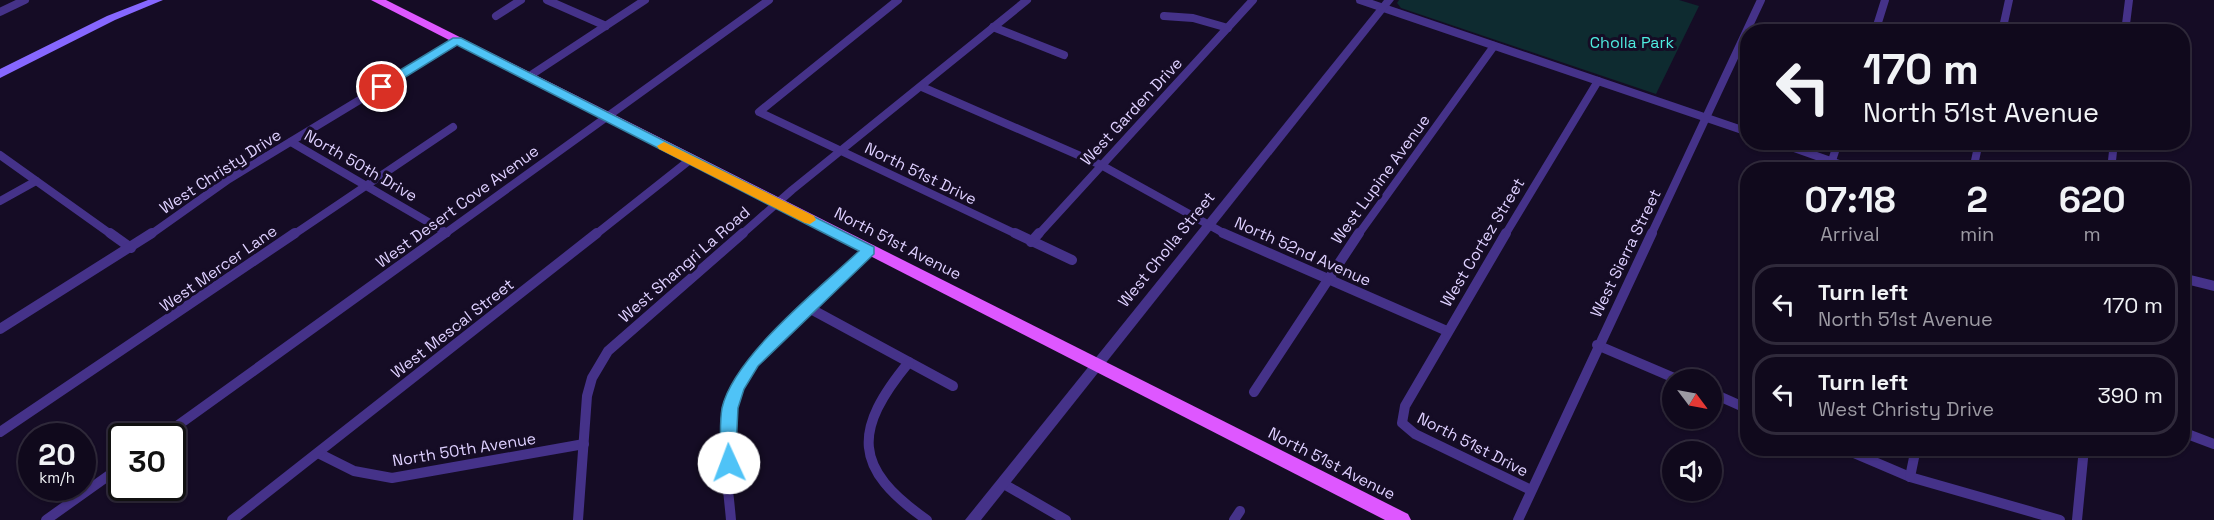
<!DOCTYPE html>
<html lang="en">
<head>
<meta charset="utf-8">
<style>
	:root { --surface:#10091c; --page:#191225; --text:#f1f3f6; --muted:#9c9aa3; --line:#302a3b }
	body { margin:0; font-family:"Space Grotesk",sans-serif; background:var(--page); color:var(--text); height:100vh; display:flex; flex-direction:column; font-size:22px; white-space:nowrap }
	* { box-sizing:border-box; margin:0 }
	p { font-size:20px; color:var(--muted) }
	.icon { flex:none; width:33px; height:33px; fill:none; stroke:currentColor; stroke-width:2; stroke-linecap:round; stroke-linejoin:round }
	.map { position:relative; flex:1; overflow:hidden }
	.sheet { position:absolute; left:1740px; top:162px; width:450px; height:294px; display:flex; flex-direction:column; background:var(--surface); border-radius:24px; box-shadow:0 2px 4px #0004,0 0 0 2px var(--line) }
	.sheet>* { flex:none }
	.banner { position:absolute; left:1740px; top:24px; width:450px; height:126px; border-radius:24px; box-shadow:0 2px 4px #0004,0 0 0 2px var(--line); background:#10091c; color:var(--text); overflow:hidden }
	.needle { width:39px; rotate:122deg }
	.tools { position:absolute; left:1662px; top:369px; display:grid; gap:12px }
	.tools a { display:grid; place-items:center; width:60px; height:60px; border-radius:50%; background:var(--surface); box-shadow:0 2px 4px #0004,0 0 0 2px var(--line); font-size:30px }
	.speed { position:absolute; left:18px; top:423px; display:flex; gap:12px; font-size:30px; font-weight:700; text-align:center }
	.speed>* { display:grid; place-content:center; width:78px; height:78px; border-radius:50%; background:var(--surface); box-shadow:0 2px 4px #0004,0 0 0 2px var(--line); line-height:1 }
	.speed small { font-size:15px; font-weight:400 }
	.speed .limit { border:3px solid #111; border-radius:9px; background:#fff; color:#111 }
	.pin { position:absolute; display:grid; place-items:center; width:51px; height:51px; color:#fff; margin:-26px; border:3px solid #fff; border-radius:50%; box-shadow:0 2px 6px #0007 }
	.me { position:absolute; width:66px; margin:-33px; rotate:358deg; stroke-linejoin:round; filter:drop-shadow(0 0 4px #0008) }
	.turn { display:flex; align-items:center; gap:21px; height:126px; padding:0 24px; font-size:27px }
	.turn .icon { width:78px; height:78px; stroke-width:2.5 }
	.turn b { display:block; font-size:42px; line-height:51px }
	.eta { display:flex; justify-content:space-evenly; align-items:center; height:102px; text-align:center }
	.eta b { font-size:36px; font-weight:600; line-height:42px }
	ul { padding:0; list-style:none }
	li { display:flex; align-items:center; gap:18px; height:81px; margin:0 12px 9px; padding:0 12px; border:3px solid var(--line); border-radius:24px }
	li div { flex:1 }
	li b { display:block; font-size:22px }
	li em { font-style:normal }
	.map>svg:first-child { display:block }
	.green { fill:#0e2b30 }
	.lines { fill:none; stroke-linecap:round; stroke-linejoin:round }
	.minor-far1 { stroke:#453289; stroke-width:8 }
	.minor { stroke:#453289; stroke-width:10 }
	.tertiary { fill:#453289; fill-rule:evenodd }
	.secondary { fill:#8667ff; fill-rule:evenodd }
	.primary { fill:#de57ff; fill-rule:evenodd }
	.route { fill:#4fc3f7; stroke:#337fa1; stroke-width:1.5 }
	.slow { fill:#f59e0b }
	.labels { text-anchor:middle; stroke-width:6; stroke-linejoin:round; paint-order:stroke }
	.park-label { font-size:16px; fill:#4fece0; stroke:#150c25 }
	.street-label { font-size:16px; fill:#ded0ff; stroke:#150c25 }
</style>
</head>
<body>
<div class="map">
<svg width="2214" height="520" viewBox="0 0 2214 520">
	<rect width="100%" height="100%" fill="#150c25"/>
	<path class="green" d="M1399 0H1679L1699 6 1656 94 1401 8 1397 3Z"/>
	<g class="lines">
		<g class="minor-far1">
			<path d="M547 0 606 26"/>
			<path d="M898 0 759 112 1018 235"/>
			<path d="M1360 0 1748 132"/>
			<path d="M0 12 25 0"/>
			<path d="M496 16 521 0"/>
			<path d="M1164 16 1193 18 1228 28"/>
			<path d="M993 27 1064 55"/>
			<path d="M1875 32 1885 0"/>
			<path d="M2002 32 2009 0"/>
			<path d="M2125 32 2129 0"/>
			<path d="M528 77 645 0"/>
			<path d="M922 87 1101 165 1227 235"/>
			<path d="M291 142 447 233"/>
			<path d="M1777 142 1856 170"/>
			<path d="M0 155 112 235"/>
			<path d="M1829 170 1838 142"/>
			<path d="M1973 170 1979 142"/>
			<path d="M2111 170 2114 142"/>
			<path d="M0 201 36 181"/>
			<path d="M150 235 229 179 457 41"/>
			<path d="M293 235 453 127"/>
			<path d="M443 235 769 0"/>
			<path d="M595 235 691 159"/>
			<path d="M741 235 792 190 1027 0"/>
			<path d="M1038 235 1253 0"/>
			<path d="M1358 235 1494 46"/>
			<path d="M1505 235 1598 81"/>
			<path d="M1651 235 1761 0"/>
		</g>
		<g class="minor">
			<path d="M110 233 131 248"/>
			<path d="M1015 233 1072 260"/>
			<path d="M1223 233 1447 331"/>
			<path d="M1506 233 1405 406 1402 423 1415 434 1531 490"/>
			<path d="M1031 242 1039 233"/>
			<path d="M2182 278 2214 286"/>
			<path d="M809 308 953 386"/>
			<path d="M0 329 152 233"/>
			<path d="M1597 345 1679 380"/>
			<path d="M909 362C853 430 852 468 927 520"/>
			<path d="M1254 392 1359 233"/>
			<path d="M1712 393 1748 409"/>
			<path d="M0 432 295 233"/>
			<path d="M2182 432 2214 444"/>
			<path d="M163 436 445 233"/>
			<path d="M1842 448 1910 477 2060 520"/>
			<path d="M318 453 354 471 392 478 584 444"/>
			<path d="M1910 477 1916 448"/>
			<path d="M1002 483 1066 520"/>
			<path d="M46 520 122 466"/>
			<path d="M232 520 597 233"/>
			<path d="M578 520 587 396 592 378 608 351 743 233"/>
			<path d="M731 520C728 484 720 441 731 406 749 345 824 292 869 250"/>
			<path d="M1234 520 1240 511"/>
			<path d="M1518 520 1652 233"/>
			<path d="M2077 520 2084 448"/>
		</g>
		<path class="tertiary" d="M1384 0H1394L981 520H965Z"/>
		<path class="secondary" d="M148 0H163L115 20 0 78V69L107 16Z"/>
		<path class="primary" d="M371 0H386L1408 514 1411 520H1385Z"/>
	</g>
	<path class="route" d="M453 38H461L874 247V254L758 366 744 389 738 408 735 468H723L721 463C721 445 719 426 722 408 734 356 819 289 859 251L457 45 386 89H377V84Z"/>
	<path class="slow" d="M664 142 814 216 816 220 810 224 805 223 659 149 657 146Z"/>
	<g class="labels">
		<g class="park-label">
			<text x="1632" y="48">Cholla Park</text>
		</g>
		<g class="street-label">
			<text transform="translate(1131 111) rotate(-47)" y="6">West Garden Drive</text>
			<text transform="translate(361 165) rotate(30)" y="6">North 50th Drive</text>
			<text transform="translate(220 171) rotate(-33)" y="6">West Christy Drive</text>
			<text transform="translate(921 173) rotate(26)" y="6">North 51st Drive</text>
			<text transform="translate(1380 179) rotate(-54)" y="6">West Lupine Avenue</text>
			<text transform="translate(457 206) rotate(-36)" y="6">West Desert Cove Avenue</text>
			<text transform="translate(1482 242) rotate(-59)" y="6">West Cortez Street</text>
			<text transform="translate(898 243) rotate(27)" y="6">North 51st Avenue</text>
			<text transform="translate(1166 249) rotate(-51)" y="6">West Cholla Street</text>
			<text transform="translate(1303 251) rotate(24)" y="6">North 52nd Avenue</text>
			<text transform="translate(1625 253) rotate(-64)" y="6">West Sierra Street</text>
			<text transform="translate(684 264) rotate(-41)" y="6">West Shangri La Road</text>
			<text transform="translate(218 268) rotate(-35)" y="6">West Mercer Lane</text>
			<text transform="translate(452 328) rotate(-38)" y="6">West Mescal Street</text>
			<text transform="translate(1473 444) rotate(27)" y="6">North 51st Drive</text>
			<text transform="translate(464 449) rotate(-9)" y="6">North 50th Avenue</text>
			<text transform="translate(1332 463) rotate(27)" y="6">North 51st Avenue</text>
		</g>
	</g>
</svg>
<div class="tools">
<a><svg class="needle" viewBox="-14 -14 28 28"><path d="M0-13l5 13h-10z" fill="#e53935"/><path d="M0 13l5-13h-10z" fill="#9c9aa3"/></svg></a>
<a><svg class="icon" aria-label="sound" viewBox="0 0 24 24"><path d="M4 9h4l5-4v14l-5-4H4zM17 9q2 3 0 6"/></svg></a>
</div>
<div class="speed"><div>20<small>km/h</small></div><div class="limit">30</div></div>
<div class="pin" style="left:382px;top:87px;background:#d93025"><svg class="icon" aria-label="arrive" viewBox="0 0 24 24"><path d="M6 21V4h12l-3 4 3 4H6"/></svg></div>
<svg class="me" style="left:729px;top:463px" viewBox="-20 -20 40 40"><circle r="19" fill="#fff"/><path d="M0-13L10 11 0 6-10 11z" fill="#4fc3f7"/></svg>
<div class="banner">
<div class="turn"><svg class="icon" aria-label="left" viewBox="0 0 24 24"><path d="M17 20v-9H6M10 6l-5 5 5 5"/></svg><div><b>170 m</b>North 51st Avenue</div></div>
</div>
<section class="sheet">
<div class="eta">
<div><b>07:18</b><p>Arrival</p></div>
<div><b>2</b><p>min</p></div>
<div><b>620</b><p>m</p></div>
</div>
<ul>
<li><svg class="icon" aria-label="left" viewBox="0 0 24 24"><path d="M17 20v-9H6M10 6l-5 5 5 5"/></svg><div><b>Turn left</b><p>North 51st Avenue</p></div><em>170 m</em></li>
<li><svg class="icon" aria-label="left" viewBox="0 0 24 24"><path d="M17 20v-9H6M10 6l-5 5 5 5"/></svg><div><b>Turn left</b><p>West Christy Drive</p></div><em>390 m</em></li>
</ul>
</section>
</div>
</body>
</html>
